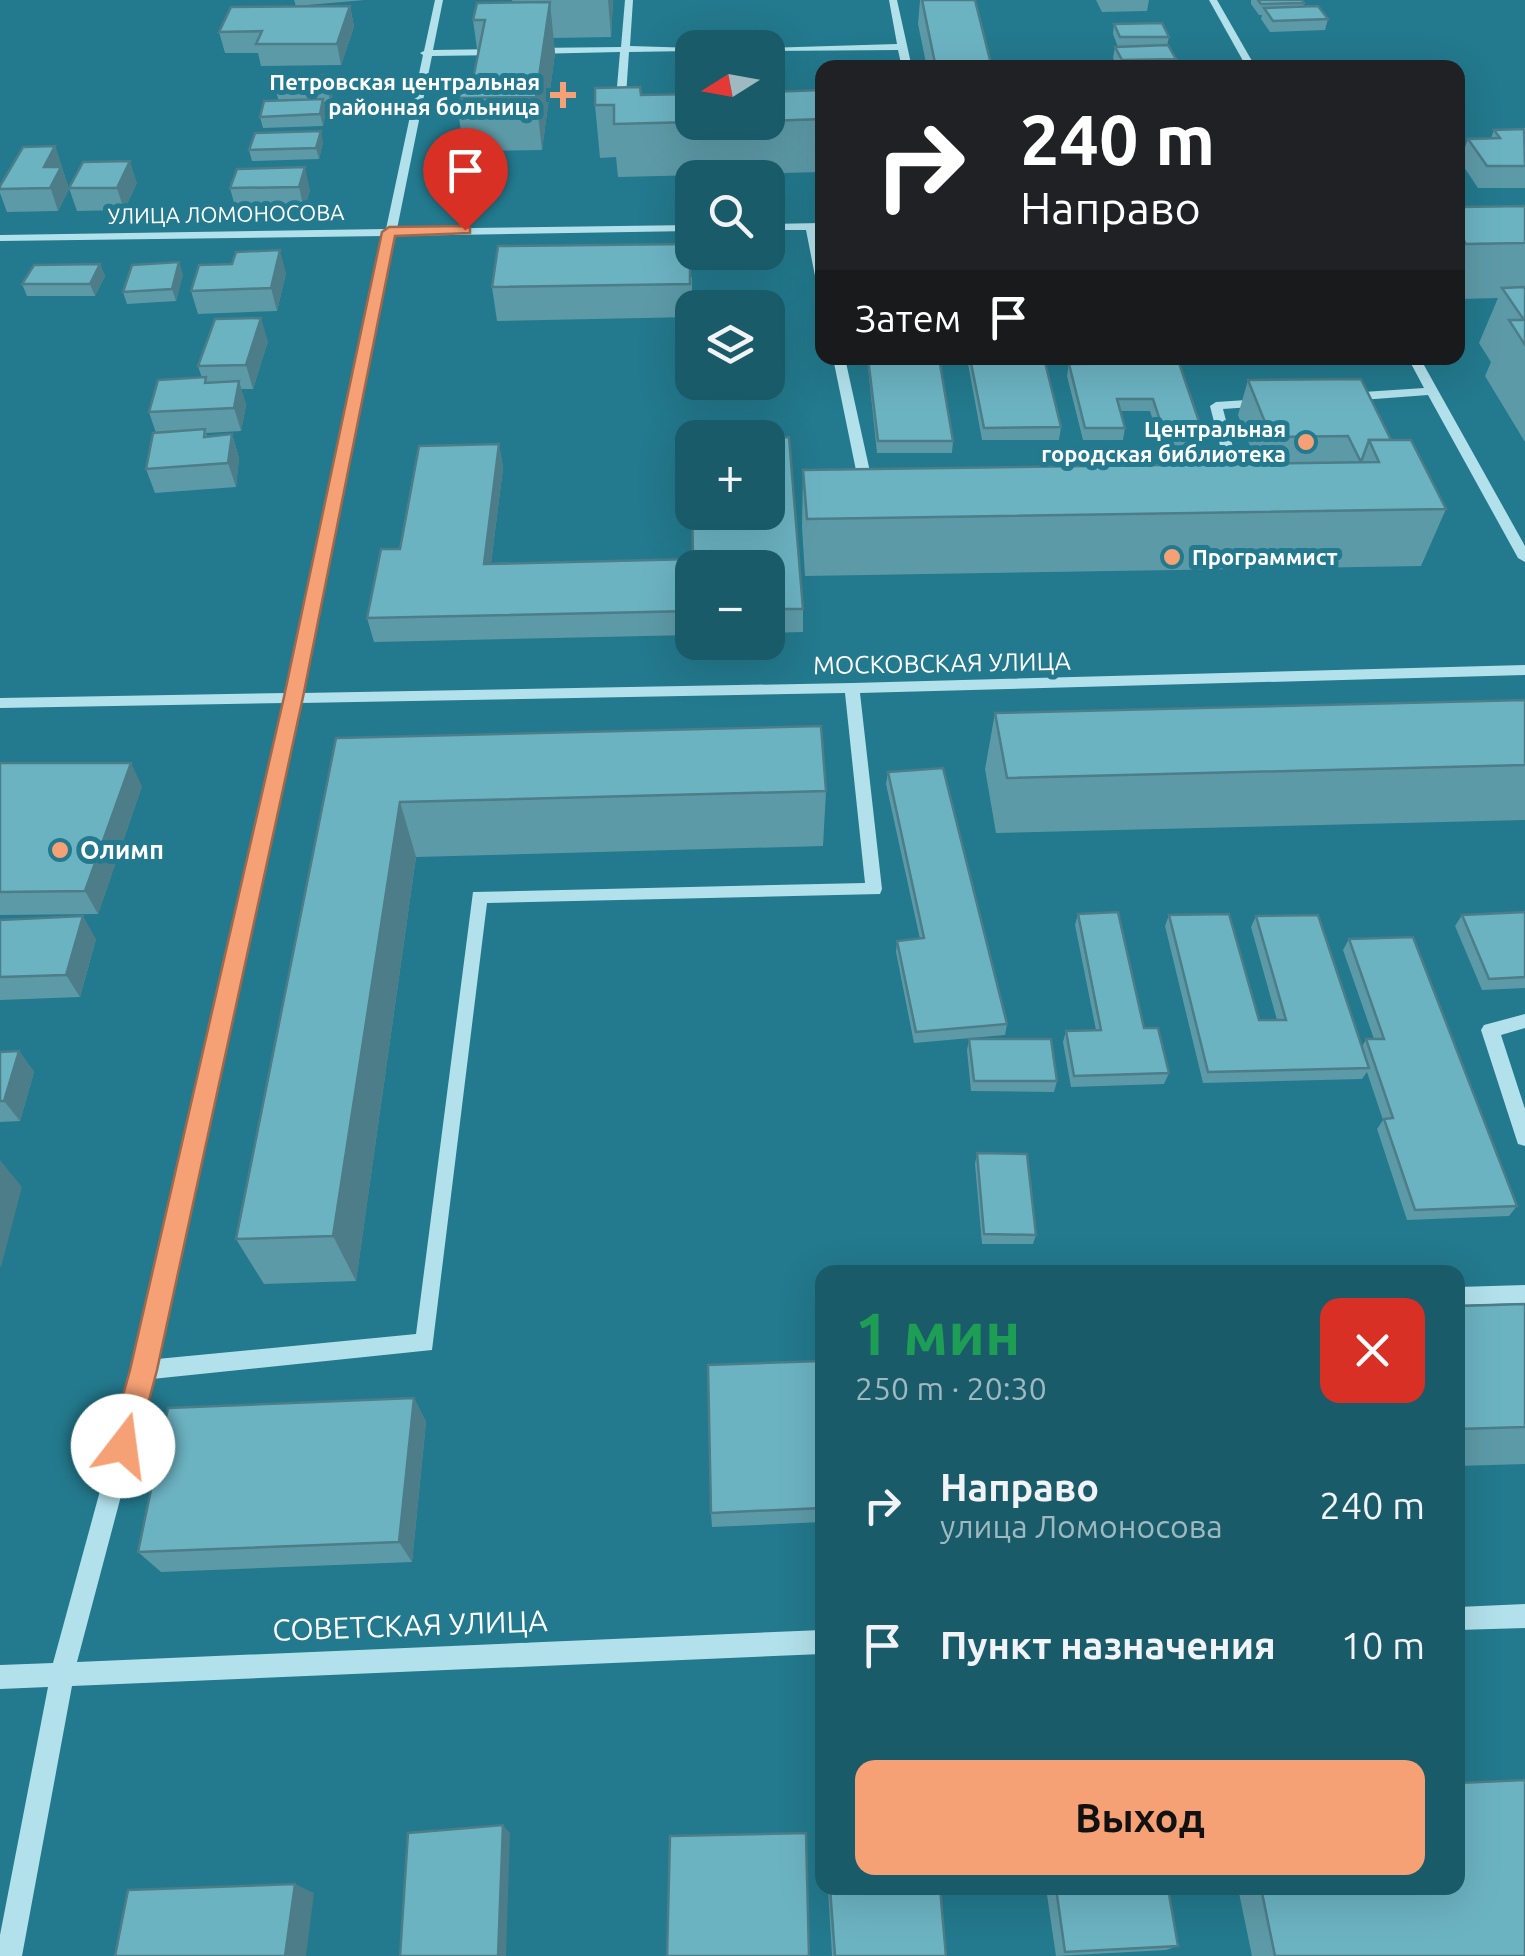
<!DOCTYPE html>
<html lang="ru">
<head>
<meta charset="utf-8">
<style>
	:root { --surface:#1a5b6a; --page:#236170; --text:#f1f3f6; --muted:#9fb9c1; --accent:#f6a175 }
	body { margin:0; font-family:Ubuntu,sans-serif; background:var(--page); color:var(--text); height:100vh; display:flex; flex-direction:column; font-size:38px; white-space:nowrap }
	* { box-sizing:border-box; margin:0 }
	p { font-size:32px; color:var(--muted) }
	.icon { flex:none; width:55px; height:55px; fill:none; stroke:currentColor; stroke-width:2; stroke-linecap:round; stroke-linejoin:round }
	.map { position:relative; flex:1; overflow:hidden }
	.sheet { position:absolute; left:815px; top:1265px; width:650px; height:630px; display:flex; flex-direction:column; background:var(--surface); border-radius:20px; box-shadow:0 10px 40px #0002 }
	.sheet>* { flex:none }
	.guide { position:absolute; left:815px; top:60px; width:650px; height:305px; border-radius:20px; box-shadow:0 10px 40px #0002; background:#202124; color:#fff; overflow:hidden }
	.needle { width:65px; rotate:259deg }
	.tools { position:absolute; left:675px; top:30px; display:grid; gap:20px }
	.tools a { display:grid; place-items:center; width:110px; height:110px; border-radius:20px; background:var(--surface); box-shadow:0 10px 40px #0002; font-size:50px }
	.pin { position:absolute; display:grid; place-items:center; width:85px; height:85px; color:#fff; margin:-102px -42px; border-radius:50% 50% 50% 0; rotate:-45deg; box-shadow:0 0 10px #0007 }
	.pin .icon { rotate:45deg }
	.me { position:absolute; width:110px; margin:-55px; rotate:15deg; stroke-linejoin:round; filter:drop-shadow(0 0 8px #0008) }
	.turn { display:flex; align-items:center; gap:35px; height:210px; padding:0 40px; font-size:45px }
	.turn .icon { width:130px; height:130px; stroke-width:2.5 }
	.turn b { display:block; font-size:70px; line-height:85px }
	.then { display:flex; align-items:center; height:95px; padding:0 40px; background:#0003; gap:20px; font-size:38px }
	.round { display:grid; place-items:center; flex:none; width:105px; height:105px; border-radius:20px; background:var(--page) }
	.summary { display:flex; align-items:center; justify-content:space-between; height:170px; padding:0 40px }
	h1 { font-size:60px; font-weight:600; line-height:75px; color:#1e9e55 }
	.cta { display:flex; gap:20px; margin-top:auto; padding:20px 40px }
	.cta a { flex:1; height:115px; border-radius:20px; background:var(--accent); color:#111; font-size:40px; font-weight:600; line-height:115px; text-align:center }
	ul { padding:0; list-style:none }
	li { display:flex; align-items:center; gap:30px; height:140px; padding:0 40px }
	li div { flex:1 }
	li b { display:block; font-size:38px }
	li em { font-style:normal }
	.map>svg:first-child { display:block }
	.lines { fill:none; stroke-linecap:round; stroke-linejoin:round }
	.minor { fill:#b2e1eb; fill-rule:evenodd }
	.wall { fill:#5d9aa7 }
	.shaded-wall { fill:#4c7d88 }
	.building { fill:#6cb3c2; stroke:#4c7d88; stroke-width:2.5 }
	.route { fill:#f6a175; stroke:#a0694c; stroke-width:2.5 }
	.poi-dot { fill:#f6a175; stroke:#23798d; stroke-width:4 }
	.labels { text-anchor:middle; stroke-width:10; stroke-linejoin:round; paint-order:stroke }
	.far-poi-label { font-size:22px; font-weight:bold; fill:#fff; stroke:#23798d; text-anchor:end }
	.far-street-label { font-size:22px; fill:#fff; stroke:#23798d }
	.street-label { font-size:25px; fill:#fff; stroke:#23798d }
	.poi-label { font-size:25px; font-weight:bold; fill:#fff; stroke:#23798d; text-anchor:start }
	.near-street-label { font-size:30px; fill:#fff; stroke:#23798d }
</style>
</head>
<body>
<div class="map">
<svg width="1525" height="1956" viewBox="0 0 1525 1956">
	<rect width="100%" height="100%" fill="#23798d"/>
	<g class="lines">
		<g class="minor">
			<path d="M435 0H443L433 50 500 49 505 52 500 55 432 56 397 229 692 225V231L395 236 302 693 852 683 1525 665V675L860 693 882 889 880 894 487 903 432 1350 152 1379 77 1662 822 1630V1654L72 1686 22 1956H0V1935L48 1687 0 1689V1665L53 1663 133 1370 285 703 0 708V698L287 693 385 236 0 241V235L386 229 423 55 420 53 424 51ZM845 693 865 883 473 892 416 1334 157 1359 300 703Z"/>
			<path d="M625 0H633L630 46 696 48H692V51L629 52 625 110 620 113 615 110 620 52 531 54 526 51 531 48 621 47Z"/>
			<path d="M889 0H897L912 68H902L898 50 768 51V48H764L897 44Z"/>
			<path d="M1209 0H1217L1256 68H1247Z"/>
			<path d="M822 223V229H817L822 256V284L816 281 806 230H768V224Z"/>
			<path d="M833 358H845L874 490 872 493 867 494 860 490Z"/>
			<path d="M1408 358H1420L1525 546V562L1518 558 1428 395 1348 401 1342 397 1348 393 1424 388Z"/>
			<path d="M1262 399 1266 400V406L1223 409 1243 486 1241 489H1231L1210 406 1216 402Z"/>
			<path d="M1525 1014V1028L1501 1035 1525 1109V1146L1518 1144 1516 1138 1481 1030 1484 1025Z"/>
			<path d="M1525 1285V1303L1458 1305V1287Z"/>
			<path d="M1525 1604V1628L1458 1630V1607Z"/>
		</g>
	</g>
	<g class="wall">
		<path d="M294 0H365L296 6Z"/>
		<path d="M512 0H613L611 37 553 38 555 53 542 150 464 151 456 98 473 79 478 56 473 20 513 3Z"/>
		<path d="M920 0H975L992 68H927L918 24Z"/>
		<path d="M1096 0H1149L1147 11 1102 12Z"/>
		<path d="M1251 0H1302L1304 3 1303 7 1328 19 1325 30 1270 32 1261 19 1262 15H1259L1251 4Z"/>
		<path d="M350 6 354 27 341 65 261 66 258 53H225L219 32Z"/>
		<path d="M1114 24 1169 37 1167 46 1176 59 1174 68H1118L1113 58 1115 47H1118L1113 34Z"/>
		<path d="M333 75 335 86 330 102H324L326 110 323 126 263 128 260 117 279 101 276 92Z"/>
		<path d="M822 90V172L618 177 616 157 600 158 595 105 641 95 692 122H768V92Z"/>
		<path d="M1494 130 1525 131V188H1478L1460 161 1468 139 1491 138Z"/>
		<path d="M323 142 319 159 252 161 249 150Z"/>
		<path d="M55 146 69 189 58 211 7 212 0 193V186Z"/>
		<path d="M237 169 310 190 304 209 236 210 230 188Z"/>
		<path d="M137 183 124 210 77 211 69 188Z"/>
		<path d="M1525 206V442L1485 376 1491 362 1479 343 1498 298 1458 299V207Z"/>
		<path d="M100 264 105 276 95 296H27L22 284Z"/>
		<path d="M286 273 277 311 198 314 191 291Z"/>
		<path d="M183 274 176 301 127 304 123 292Z"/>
		<path d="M692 277V317L497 321 492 287Z"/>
		<path d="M268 341 253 389H241L246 405 241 431 206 433 207 436 232 434 239 458 236 487 155 493 146 469 156 433 149 412 202 378 198 366Z"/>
		<path d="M867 358H939L953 441 952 453H877Z"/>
		<path d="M967 358H1044L1061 427 1059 440H982Z"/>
		<path d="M1179 363 1205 439 1202 451H1163L1150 411H1121L1125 428 1123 440H1083L1067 376 1069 364Z"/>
		<path d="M1248 380 1391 440 1446 509 1421 566 805 576 802 527 803 470 1257 464 1238 415Z"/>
		<path d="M789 437 803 609V632L768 633V568H692V635L374 642 367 618 381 549H400L419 446 499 444 503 468 491 563 693 559 691 439H692V512H768V438Z"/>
		<path d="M1525 700V820L996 833 985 769 995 713Z"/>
		<path d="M336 738 826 791 823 846 416 857 356 1281 264 1284 236 1239Z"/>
		<path d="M0 763 142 786 98 914 0 915Z"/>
		<path d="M888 772 1007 1024 1005 1035 914 1043 896 952 897 941 920 939 886 784Z"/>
		<path d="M1525 912V988L1482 990 1455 926 1462 915Z"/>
		<path d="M1078 914 1169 1073 1164 1084 1071 1087 1063 1042 1066 1031 1096 1030 1075 925Z"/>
		<path d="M1169 915 1259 1020H1277L1251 927 1256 916 1362 1047 1366 1039H1374L1343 950 1349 939 1517 1206 1509 1216 1407 1220 1377 1129 1383 1120 1367 1072 1362 1079 1203 1083 1165 926Z"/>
		<path d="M0 920 96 939 80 997 0 1000Z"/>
		<path d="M969 1039 1057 1081 1054 1092 971 1091 967 1050Z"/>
		<path d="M19 1051 34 1072 20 1121 0 1122V1052Z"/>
		<path d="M977 1153 1036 1235 1033 1244H982L975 1164Z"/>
		<path d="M1525 1304V1464L1458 1466V1306Z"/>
		<path d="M822 1361V1522L712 1527 711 1513Z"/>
		<path d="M414 1398 426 1422 412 1562 161 1572 138 1552Z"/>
		<path d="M828 1888H940L946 1956H832Z"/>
		<path d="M1046 1888H1168L1178 1946 1166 1950 1056 1956Z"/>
		<path d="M1238 1888H1458L1525 1956H1252Z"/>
	</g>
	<g class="shaded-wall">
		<path d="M608 0H613L611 37Z"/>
		<path d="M550 2 555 53 542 150 536 97Z"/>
		<path d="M350 6 354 27 341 65 337 44Z"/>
		<path d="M333 75 335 86 330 102 328 91Z"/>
		<path d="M323 99 326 110 323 126 320 114Z"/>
		<path d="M321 131 323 142 319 159 316 148Z"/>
		<path d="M55 146 69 189 58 211 44 167Z"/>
		<path d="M130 161 137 183 124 210 117 188Z"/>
		<path d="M305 167 310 190 304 209 299 187Z"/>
		<path d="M280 250 286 273 277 311 271 288Z"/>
		<path d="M179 262 183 274 176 301 172 289Z"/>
		<path d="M100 264 105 276 95 296 90 284Z"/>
		<path d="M261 318 268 341 253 389 246 365Z"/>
		<path d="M239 381 246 405 241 431 234 408Z"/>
		<path d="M232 434 239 458 236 487 228 463Z"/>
		<path d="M499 444 503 468 488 587 484 564Z"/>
		<path d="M131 763 142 786 98 914 85 891Z"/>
		<path d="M400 802 416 857 356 1281 333 1236Z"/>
		<path d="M83 916 96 939 80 997 66 975Z"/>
		<path d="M19 1051 34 1072 20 1121 4 1101Z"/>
		<path d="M0 1160 22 1187 1 1267 0 1266Z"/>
		<path d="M414 1398 426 1422 412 1562 399 1542Z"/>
		<path d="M503 1825 510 1833 506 1956H498Z"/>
		<path d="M295 1884 314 1893 306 1956H285Z"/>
	</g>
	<g class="building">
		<path d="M922 0H975L992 68H936Z"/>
		<path d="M1258 0H1302L1304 3 1261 4Z"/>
		<path d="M550 2 536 97 456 98 460 79H473L485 20H473L477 3Z"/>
		<path d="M350 6 337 44H256L262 31 219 32 231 7Z"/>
		<path d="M1318 6 1328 19 1273 21 1264 8Z"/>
		<path d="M1162 23 1169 37H1120L1114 24Z"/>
		<path d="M1168 45 1176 59 1122 60 1115 47Z"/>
		<path d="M1338 63 1342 68H1297L1296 65Z"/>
		<path d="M283 75H333L328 91 276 92Z"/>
		<path d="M640 87 641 95 692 94V122L614 124V105H595V88Z"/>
		<path d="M822 90V119L768 121V92Z"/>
		<path d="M323 99 320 114 260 117 264 101Z"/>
		<path d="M1524 129 1525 166H1487L1468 139 1500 138 1494 130Z"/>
		<path d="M321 131 316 148 249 150 255 133Z"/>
		<path d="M55 146 44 167H61L50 188 0 189V186L23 147Z"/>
		<path d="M130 161 117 188H69L83 162Z"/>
		<path d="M305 167 299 187 230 188 237 169Z"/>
		<path d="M1525 206V243L1466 244 1458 230V207Z"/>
		<path d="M690 244V284L492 287 498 246Z"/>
		<path d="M280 250 271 288 191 291 199 265 232 264 236 252Z"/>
		<path d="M179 262 172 289 123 292 132 265Z"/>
		<path d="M100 264 90 284H22L34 265Z"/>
		<path d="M1525 287V345L1509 320H1524L1502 288Z"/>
		<path d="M261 318 246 365 198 366 215 319Z"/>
		<path d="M868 358H939L953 441H878Z"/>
		<path d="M970 358H1044L1061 427 984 428Z"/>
		<path d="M1179 363 1205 439H1166L1153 399H1117L1125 428H1085L1069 364Z"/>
		<path d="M206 377 205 383 239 381 234 408 149 412 158 380Z"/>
		<path d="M1361 379 1391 440H1369L1361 462 1348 436 1271 437 1248 380Z"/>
		<path d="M205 429 204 437 232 434 228 463 146 469 153 433Z"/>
		<path d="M789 437 803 609H768V568H692V611L367 618 381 549H400L419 446 499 444 484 564 693 559 691 439H692V512H768V438Z"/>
		<path d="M1369 440H1411L1446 509 807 519 803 470 1379 462Z"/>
		<path d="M1525 700V765L1007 778 995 713Z"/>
		<path d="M821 726 826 791 400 802 333 1236 236 1239 336 738Z"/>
		<path d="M0 763H131L85 891 0 892Z"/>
		<path d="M943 768 1007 1024 916 1032 897 941 924 938 888 772Z"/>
		<path d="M1118 912 1144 1028H1158L1169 1073 1074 1076 1066 1031 1101 1030 1078 914Z"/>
		<path d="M1525 912V977L1489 979 1462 915Z"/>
		<path d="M1229 914 1259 1020H1286L1256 916 1318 915 1369 1068 1208 1072 1169 915Z"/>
		<path d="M83 916 66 975 0 977V920Z"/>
		<path d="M1413 937 1517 1206 1415 1210 1384 1119 1393 1118 1366 1039H1384L1349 939Z"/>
		<path d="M969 1039H1051L1057 1081H974Z"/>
		<path d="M19 1051 4 1101H0V1052Z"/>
		<path d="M977 1153 1027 1154 1036 1235 984 1234Z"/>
		<path d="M1525 1304V1427L1458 1429V1306Z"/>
		<path d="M822 1361V1508L711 1513 708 1365Z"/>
		<path d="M414 1398 399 1542 138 1552 168 1408Z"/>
		<path d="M1525 1780V1956H1275L1261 1888H1458V1783Z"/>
		<path d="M503 1825 498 1956H400L408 1833Z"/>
		<path d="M806 1833 809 1956H667L670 1836Z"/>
		<path d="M295 1884 285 1956H115L128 1890Z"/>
		<path d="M830 1888H940L946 1956H835Z"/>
		<path d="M1056 1888H1168L1178 1946 1065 1952Z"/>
	</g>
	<path class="route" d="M465 226 470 228V233L395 236 303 697 157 1370 137 1446 133 1456 123 1460 113 1456 109 1446 130 1370 284 697 382 232 389 227Z"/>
	<g class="poi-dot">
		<path d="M558 80h10v10h10v10h-10v10h-10v-10h-10v-10h10z"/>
		<circle cx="1306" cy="442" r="10"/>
		<circle cx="1172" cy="557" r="10"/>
		<circle cx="60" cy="850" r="10"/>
	</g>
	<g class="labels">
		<g class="far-poi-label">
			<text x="540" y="90">Петровская центральная<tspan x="540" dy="25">районная больница</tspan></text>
			<text x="1286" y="437">Центральная<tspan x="1286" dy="25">городская библиотека</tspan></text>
			<text x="1192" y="565" text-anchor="start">Программист</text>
		</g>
		<g class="far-street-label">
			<text transform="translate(226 214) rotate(-1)" y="8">УЛИЦА ЛОМОНОСОВА</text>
		</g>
		<g class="street-label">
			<text transform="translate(942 663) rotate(-1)" y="9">МОСКОВСКАЯ УЛИЦА</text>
		</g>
		<g class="poi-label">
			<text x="80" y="859">Олимп</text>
		</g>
		<g class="near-street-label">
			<text transform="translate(410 1626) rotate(-2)" y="10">СОВЕТСКАЯ УЛИЦА</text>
		</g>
	</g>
</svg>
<div class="tools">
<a><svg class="needle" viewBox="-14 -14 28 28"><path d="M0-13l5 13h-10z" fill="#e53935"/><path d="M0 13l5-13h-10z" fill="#9fb9c1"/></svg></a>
<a><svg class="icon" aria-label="search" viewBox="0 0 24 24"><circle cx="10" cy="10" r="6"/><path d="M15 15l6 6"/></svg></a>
<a><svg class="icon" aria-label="layers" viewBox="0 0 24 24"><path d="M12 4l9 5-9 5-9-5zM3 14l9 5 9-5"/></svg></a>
<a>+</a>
<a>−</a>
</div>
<div class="pin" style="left:465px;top:230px;background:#d93025"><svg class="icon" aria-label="arrive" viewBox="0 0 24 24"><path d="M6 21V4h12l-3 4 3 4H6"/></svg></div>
<svg class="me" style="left:123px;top:1446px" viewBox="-20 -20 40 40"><circle r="19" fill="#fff"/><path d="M0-13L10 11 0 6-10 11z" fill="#f6a175"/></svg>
<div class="guide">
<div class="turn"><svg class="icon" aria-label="right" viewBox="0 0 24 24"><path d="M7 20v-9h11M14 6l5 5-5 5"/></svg><div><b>240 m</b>Направо</div></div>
<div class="then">Затем<svg class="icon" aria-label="arrive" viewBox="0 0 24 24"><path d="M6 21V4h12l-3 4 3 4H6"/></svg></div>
</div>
<section class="sheet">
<div class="summary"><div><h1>1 мин</h1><p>250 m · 20:30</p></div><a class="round" style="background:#d93025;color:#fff"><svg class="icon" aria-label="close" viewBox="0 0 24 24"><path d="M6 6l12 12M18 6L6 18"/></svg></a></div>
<ul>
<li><svg class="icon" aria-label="right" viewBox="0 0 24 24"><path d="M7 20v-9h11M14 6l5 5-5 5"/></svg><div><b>Направо</b><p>улица Ломоносова</p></div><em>240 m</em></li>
<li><svg class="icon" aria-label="arrive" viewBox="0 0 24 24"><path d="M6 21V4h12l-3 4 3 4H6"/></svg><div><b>Пункт назначения</b></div><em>10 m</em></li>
</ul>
<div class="cta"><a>Выход</a></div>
</section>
</div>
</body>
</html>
